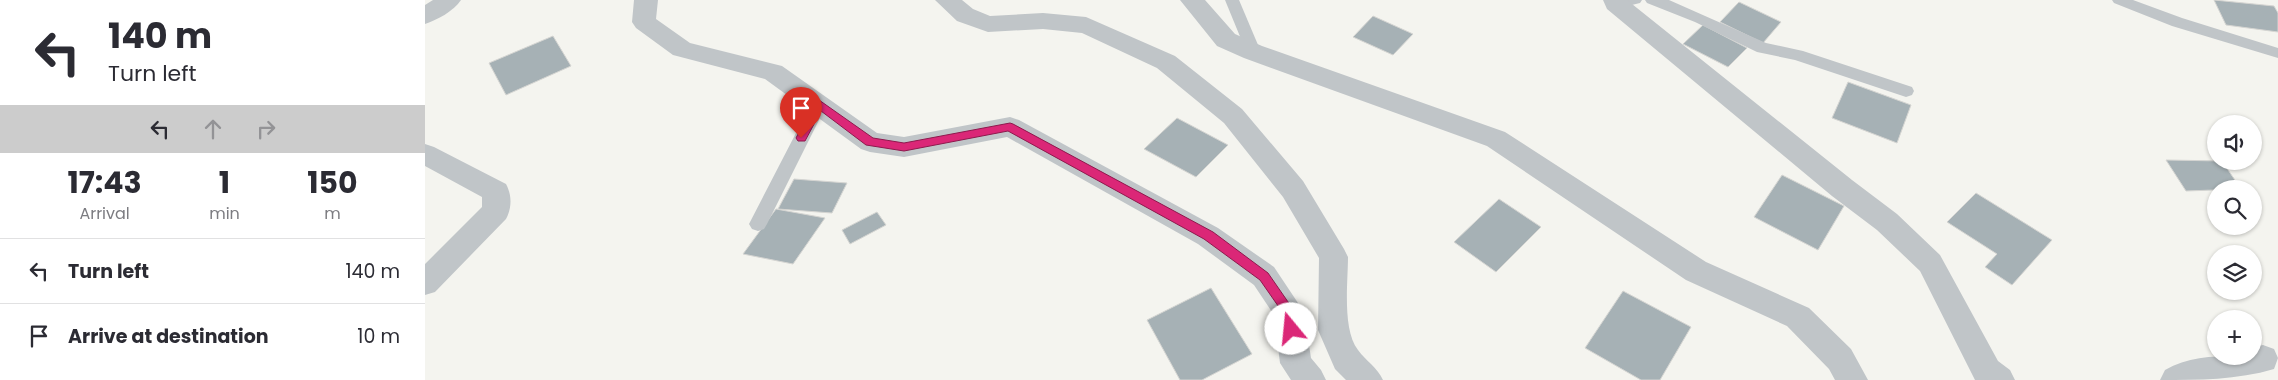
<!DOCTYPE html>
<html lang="en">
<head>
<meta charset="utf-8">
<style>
	:root { --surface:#fff; --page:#f7f7f7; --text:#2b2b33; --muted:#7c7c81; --line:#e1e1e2 }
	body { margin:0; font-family:Poppins,sans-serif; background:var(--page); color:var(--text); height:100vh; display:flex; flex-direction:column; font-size:19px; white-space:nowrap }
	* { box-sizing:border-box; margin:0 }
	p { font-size:16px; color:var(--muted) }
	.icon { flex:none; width:28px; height:28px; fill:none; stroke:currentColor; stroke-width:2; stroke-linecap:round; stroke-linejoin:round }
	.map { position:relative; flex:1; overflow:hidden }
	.panel { display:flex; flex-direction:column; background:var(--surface); width:425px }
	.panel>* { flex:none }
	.top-card { background:#fff; color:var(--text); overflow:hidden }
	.controls { position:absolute; left:1782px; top:115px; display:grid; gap:10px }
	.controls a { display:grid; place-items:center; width:55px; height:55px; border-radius:50%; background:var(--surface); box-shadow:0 1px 4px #0004; font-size:25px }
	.pin { position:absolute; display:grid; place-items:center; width:42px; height:42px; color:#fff; margin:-51px -21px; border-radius:50% 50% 50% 0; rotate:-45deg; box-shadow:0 0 5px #0007 }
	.pin .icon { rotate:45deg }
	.me { position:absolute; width:55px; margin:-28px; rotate:343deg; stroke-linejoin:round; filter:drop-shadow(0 0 4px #0008) }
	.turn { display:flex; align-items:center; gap:18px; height:105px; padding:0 25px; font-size:22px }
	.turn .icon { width:65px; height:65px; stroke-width:2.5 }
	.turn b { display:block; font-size:35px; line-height:42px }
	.lanes { display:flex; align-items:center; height:48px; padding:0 25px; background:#0003; justify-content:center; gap:25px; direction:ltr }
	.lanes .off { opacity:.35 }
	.eta { display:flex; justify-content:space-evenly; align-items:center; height:85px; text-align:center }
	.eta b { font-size:30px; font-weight:700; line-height:35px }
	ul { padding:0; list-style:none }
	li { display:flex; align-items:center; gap:15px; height:65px; padding:0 25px; border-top:1px solid var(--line) }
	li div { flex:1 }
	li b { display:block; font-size:19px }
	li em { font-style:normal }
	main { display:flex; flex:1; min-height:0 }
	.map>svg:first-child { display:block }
	.building { fill:#a6b1b5; stroke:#d5d5d2 }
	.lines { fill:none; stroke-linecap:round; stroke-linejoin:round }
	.lane { fill:#c0c5c8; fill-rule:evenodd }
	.street { fill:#c0c5c8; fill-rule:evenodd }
	.route { fill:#db2777; stroke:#8e194d }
</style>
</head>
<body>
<main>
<section class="panel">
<div class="top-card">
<div class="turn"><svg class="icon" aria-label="left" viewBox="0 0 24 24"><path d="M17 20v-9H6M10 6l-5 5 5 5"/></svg><div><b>140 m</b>Turn left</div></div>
<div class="lanes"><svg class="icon" aria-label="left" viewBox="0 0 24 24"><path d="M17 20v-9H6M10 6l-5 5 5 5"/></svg><svg class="icon off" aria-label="ahead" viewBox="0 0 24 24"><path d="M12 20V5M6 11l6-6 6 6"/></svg><svg class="icon off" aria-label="right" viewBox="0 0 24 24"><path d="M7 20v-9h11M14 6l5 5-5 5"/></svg></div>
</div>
<div class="eta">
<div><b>17:43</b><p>Arrival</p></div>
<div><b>1</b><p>min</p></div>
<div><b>150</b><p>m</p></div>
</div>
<ul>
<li><svg class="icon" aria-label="left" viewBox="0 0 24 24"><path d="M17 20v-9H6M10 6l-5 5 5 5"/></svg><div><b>Turn left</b></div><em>140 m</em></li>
<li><svg class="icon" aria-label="arrive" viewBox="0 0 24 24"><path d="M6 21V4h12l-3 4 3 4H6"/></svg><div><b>Arrive at destination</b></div><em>10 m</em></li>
</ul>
</section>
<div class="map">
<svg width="1853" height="380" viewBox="0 0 1853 380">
	<rect width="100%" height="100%" fill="#f4f4ef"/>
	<g class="building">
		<path d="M1789 0 1849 6 1853 13V32L1801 25Z"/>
		<path d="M1314 2 1356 22 1338 43 1295 22Z"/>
		<path d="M948 16 988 34 968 55 928 37Z"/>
		<path d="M1278 25 1322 48 1303 67 1258 44Z"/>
		<path d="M128 36 146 66 81 95 64 63Z"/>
		<path d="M1423 82 1486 105 1472 143 1407 118Z"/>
		<path d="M752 118 803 145 771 177 719 149Z"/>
		<path d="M1741 160 1797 161 1816 189 1761 191Z"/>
		<path d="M1357 175 1419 206 1393 250 1329 217Z"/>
		<path d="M369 179 422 183 407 213 353 209Z"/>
		<path d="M1551 193 1627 240 1587 285 1560 267 1572 254 1522 222Z"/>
		<path d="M1074 199 1116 227 1071 272 1029 242Z"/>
		<path d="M351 209 400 218 368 264 318 254Z"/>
		<path d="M452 212 461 225 425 244 417 230Z"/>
		<path d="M786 288 827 354 777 380H755L722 320Z"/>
		<path d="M1198 291 1266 327 1235 380H1216L1160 348Z"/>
	</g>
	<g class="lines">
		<g class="lane">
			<path d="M800 0H814L836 52 833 56H823Z"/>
			<path d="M1187 0H1217L1215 3 1190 9 1185 7 1183 4Z"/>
			<path d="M1220 0H1244L1341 43 1378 51 1487 87 1489 91 1487 95 1481 97 1370 60 1332 52 1270 22 1222 3Z"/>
			<path d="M1687 0H1708L1757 18 1853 48V58L1747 26 1689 3Z"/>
			<path d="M394 98 400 100 402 104 342 224 339 229 333 231 327 229 324 224 386 104 388 100Z"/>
		</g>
		<g class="street">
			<path d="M8 0H36C29 11 12 20 0 24V5Z"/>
			<path d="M209 0H233L231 19 265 43 357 66 452 133 479 137 585 117 594 120 793 228 849 267 879 312 886 358 896 370 901 380H866L855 363 849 315 829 285 773 244 582 137 479 157 445 152 436 149 340 79 248 55 211 28 207 22Z"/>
			<path d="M510 0H537L548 9 565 16 618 13 661 17 750 56 817 109 878 181 919 249 923 257C923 283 917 329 933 350 941 361 952 367 958 380H921L910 369 893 330 894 258 858 197 799 123 732 68 657 33 618 29 563 32 532 21Z"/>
			<path d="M755 0H780L810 34 837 46 1080 132 1281 262 1384 308 1426 349 1443 380H1410L1404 369 1362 326 1261 280 1062 146 819 58 792 46Z"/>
			<path d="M1178 0H1202L1427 180 1472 214 1515 255 1573 361 1585 370 1590 380H1550L1495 271 1452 230 1407 196 1182 9Z"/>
			<path d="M0 144 9 147 81 184C87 195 87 208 81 219L10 292 0 295V264L57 207V197L0 166Z"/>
			<path d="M1838 345 1849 349 1853 358 1849 369C1812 380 1774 380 1735 380L1740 370C1767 354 1799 356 1829 356V347Z"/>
		</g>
	</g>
	<path class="route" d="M394 100 448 138 479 143 585 123 588 124 788 232 843 273 870 312 873 329 871 333 866 334 862 333 858 313 835 280 779 239 583 131 479 151 441 145 396 111 380 141H373L371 138 390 101Z"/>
</svg>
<div class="controls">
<a><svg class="icon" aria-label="sound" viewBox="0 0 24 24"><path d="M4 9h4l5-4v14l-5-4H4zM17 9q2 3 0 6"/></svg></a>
<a><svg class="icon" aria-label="search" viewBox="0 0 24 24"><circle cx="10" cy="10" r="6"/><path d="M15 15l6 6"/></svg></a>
<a><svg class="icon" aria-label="layers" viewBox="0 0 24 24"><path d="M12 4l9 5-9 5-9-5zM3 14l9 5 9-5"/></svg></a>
<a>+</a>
</div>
<div class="pin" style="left:376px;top:138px;background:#d93025"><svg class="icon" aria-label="arrive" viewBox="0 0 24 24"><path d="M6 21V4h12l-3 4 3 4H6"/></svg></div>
<svg class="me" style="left:866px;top:329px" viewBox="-20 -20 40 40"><circle r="19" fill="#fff"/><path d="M0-13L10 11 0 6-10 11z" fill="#db2777"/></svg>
</div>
</main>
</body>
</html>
